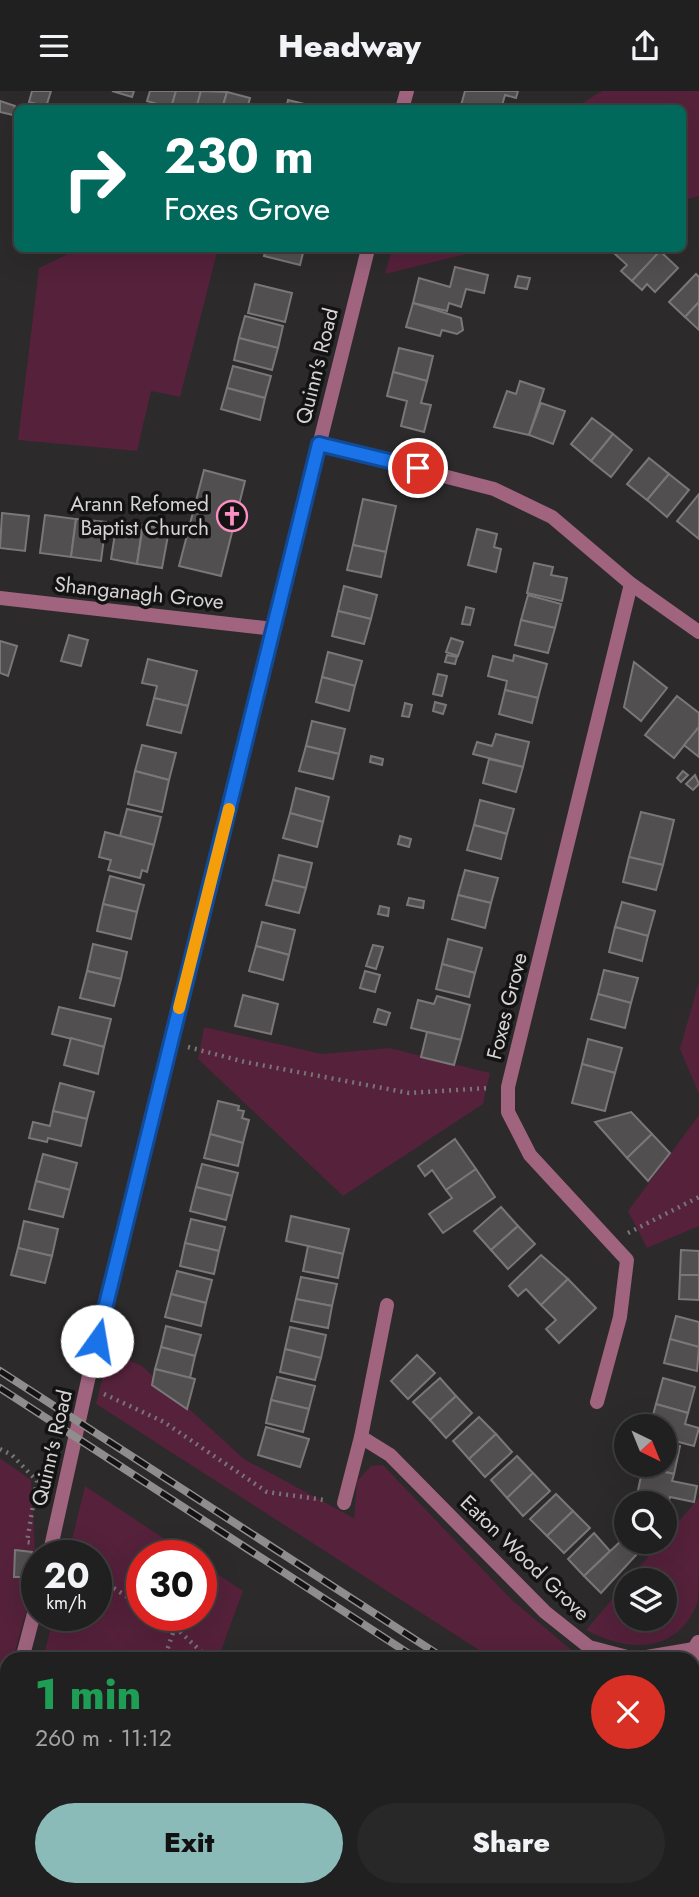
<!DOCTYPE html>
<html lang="en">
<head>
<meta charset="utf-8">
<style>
	:root { --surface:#212020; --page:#292829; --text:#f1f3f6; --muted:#a2a3a5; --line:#3e3e3e; --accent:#8bbbb9 }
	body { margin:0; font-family:Jost,sans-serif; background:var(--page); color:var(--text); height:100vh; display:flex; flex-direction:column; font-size:26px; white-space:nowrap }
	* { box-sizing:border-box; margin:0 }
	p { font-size:23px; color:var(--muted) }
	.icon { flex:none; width:38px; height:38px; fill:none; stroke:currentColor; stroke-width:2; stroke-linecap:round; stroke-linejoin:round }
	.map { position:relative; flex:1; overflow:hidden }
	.sheet { position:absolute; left:0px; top:1561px; width:700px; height:245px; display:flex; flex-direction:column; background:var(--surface); border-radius:21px 21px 0 0; box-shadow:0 7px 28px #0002,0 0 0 2px var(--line) }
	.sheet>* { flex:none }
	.banner { position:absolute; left:14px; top:14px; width:672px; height:147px; border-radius:10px; box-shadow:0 7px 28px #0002,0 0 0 2px var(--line); background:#00695c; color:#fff; overflow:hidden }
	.needle { width:46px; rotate:137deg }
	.controls { position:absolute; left:614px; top:1323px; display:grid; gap:14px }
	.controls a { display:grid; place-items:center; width:63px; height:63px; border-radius:50%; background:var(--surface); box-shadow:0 7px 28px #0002,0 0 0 2px var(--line); font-size:35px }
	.speed { position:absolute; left:21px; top:1449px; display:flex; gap:14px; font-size:35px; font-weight:700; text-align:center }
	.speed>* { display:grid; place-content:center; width:91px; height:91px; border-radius:50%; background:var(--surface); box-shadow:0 7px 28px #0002,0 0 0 2px var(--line); line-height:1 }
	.speed small { font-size:18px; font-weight:400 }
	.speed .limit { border:10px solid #d22; background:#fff; color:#111 }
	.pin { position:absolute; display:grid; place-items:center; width:60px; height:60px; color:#fff; margin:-30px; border:4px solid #fff; border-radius:50%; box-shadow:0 2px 7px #0007 }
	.me { position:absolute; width:77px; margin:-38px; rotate:13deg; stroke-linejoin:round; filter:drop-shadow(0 0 5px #0008) }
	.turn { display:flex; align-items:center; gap:24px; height:147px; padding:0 35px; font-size:32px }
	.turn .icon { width:91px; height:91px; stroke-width:2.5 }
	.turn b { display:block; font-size:49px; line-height:60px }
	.round { display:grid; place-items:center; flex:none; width:74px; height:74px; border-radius:37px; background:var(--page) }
	.overview { display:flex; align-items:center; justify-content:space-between; height:119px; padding:0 35px }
	h1 { font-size:42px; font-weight:800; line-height:52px; color:#1e9e55 }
	.cta { display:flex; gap:14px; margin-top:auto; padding:14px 35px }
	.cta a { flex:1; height:80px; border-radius:42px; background:var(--accent); color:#111; font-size:28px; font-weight:800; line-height:80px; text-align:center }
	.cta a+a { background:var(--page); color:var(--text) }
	header { display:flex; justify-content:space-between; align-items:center; height:91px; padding:0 35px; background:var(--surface); font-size:32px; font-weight:800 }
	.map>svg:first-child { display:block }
	.green { fill:#55213b }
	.building { fill:#524f50; stroke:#7a7778; stroke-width:2 }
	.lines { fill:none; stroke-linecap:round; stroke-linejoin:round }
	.path { stroke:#777576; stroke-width:4.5; stroke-dasharray:2 5; stroke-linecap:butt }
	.minor { stroke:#a0647f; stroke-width:14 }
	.rail-casing { stroke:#8f8d8d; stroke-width:8 }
	.rail { stroke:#141313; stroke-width:5; stroke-dasharray:16; stroke-linecap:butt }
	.route-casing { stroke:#114b97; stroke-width:18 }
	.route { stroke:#1a73e8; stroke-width:12 }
	.slow { stroke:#f59e0b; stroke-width:12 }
	.labels { text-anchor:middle; stroke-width:7; stroke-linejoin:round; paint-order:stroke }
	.street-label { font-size:21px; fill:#d5d3d3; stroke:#141313 }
	.poi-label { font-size:21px; fill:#d5d3d3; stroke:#141313; text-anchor:end }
</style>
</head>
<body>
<header><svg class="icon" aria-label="menu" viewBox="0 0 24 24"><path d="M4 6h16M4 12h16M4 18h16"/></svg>Headway<svg class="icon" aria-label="share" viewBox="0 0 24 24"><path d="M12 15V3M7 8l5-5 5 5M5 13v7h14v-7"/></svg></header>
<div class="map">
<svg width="699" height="1806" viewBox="0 0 699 1806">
	<rect width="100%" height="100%" fill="#2c2a2b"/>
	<g class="green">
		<path d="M602 0H699V105L683 109 682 18 574 17Z"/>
		<path d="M78 158H218L180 306 151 300 137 360 18 349 39 177Z"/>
		<path d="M392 158H487L385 183Z"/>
		<path d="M699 890V1003L680 958Z"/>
		<path d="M204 936 322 963 390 957 490 982 483 1013 343 1105 198 968Z"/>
		<path d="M699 1024V1135L647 1157 628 1120Z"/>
		<path d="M109 1260 142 1275 244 1368 354 1427 357 1390 371 1375 383 1374 512 1509 582 1568H493L96 1313Z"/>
		<path d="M0 1367 31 1389 35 1458 33 1496 13 1568H7V1588L0 1614Z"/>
		<path d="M85 1395 190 1465H142V1524H201V1472L243 1500 218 1568H43L54 1524H96V1465H68Z"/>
		<path d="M699 1407C699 1427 699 1495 698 1510 679 1563 629 1562 586 1539L626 1492V1528H665V1489H628L661 1451H665V1446Z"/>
		<path d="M693 1638 699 1644V1700L693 1696Z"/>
	</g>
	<g class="building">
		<path d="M32 0H51L46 16 29 11Z"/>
		<path d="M112 0H134L132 6Z"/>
		<path d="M150 0H176L171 17 147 10Z"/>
		<path d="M176 0H201L196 18 171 17Z"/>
		<path d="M201 0 227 1 222 18H196Z"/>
		<path d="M465 0H518L516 7 505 4 501 18H460Z"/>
		<path d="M227 1 250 7 247 18H222Z"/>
		<path d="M288 9 325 18H286Z"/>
		<path d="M0 10 15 15 13 24 0 21Z"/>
		<path d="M266 158H304L300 174 264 165Z"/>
		<path d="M620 158H657L660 160 632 190 621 180 627 174 615 163Z"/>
		<path d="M660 160 678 177 655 201 647 193 642 199 632 190Z"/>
		<path d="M455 176 488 184 484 202 466 198 461 216 449 212 447 220 413 212 419 187 450 196Z"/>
		<path d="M696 183 699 186V211L685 226 669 211Z"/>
		<path d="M518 185 530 187 527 198 515 196Z"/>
		<path d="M255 193 292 202 285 231 248 222Z"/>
		<path d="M699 211V239L685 226Z"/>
		<path d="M413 212 461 227 463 239 457 243 442 239 440 245 406 236Z"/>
		<path d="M245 225 283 235 278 257 239 247Z"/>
		<path d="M239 247 278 257 272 279 234 269Z"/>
		<path d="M399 257 433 265 427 290 393 281Z"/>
		<path d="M233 275 271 285 265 307 227 297Z"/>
		<path d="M393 281 427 290 421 312 431 314 424 341 401 335 407 310 387 305Z"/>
		<path d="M520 290 544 298 529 344 494 336 507 300 516 303Z"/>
		<path d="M227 297 265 307 260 329 221 318Z"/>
		<path d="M541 312 565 320 553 353 529 344Z"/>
		<path d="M592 327 613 343 591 370 571 353Z"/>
		<path d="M613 343 632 359 611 386 591 370Z"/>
		<path d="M649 367 669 383 647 409 627 393Z"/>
		<path d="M204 379 245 390 221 485 179 475Z"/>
		<path d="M669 383 689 399 667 426 647 409Z"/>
		<path d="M699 403V448L677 430Z"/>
		<path d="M363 408 396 415 386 461 353 454Z"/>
		<path d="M2 422 29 425 25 460 0 457Z"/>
		<path d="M45 424 76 428 71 466 40 462Z"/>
		<path d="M76 428 106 431 101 470 71 466Z"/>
		<path d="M117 430 143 434 137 473 111 468Z"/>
		<path d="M143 434 169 439 162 477 137 473Z"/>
		<path d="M477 438 497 443 494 456 501 458 496 481 468 474Z"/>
		<path d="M353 454 386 461 381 486 347 479Z"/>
		<path d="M534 472 553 476 551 484 567 487 562 510 527 502Z"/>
		<path d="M344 495 377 504 371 528 338 520Z"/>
		<path d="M528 504 561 513 555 537 521 529Z"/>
		<path d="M466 516 474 518 470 534 462 533Z"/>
		<path d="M338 520 371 528 364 553 332 545Z"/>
		<path d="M521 529 555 537 548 562 515 554Z"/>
		<path d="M69 544 88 549 81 575 61 570Z"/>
		<path d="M451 547 463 551 458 565 446 561Z"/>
		<path d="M0 550 17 555 8 585 0 582Z"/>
		<path d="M328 561 362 570 355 595 322 586Z"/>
		<path d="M447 564 457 566 455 573 445 571Z"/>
		<path d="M514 564 547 573 538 607 505 599 507 590 488 585 493 565 513 570Z"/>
		<path d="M148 568 197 580 188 615 154 607 157 595 142 592Z"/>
		<path d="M634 571 667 597 641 630 624 616Z"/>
		<path d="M438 583 447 585 442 605 433 603Z"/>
		<path d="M322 586 355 595 349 620 316 611Z"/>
		<path d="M505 599 538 607 532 632 499 623Z"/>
		<path d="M677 605 699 622V636L674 667 645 644Z"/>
		<path d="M154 607 188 615 181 642 147 634Z"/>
		<path d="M435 611 446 614 443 623 433 620Z"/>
		<path d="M405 612 412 614 409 626 402 625Z"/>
		<path d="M312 630 345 638 339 663 306 655Z"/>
		<path d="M699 636V666L684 654Z"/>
		<path d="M496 643 529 651 523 676 473 663 477 651 492 655Z"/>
		<path d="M142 654 176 662 169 689 135 680Z"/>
		<path d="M306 655 339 663 333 688 299 680Z"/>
		<path d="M371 665 383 668 382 674 370 671Z"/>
		<path d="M489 668 523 676 516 701 483 692Z"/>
		<path d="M135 680 169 689 162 721 128 713Z"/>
		<path d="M683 680 688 684 681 691 677 687Z"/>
		<path d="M695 684 699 693 693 699 686 693Z"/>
		<path d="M296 697 329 706 323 731 290 722Z"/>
		<path d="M480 709 514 718 507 743 474 734Z"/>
		<path d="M127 718 161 726 154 754 120 745Z"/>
		<path d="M641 721 674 729 663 774 629 766Z"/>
		<path d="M290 722 323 731 317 756 283 747Z"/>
		<path d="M474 734 507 743 501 768 467 759Z"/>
		<path d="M105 741 154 754 147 781 142 779 140 787 108 779 111 769 99 766Z"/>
		<path d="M400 745 411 748 409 756 398 753Z"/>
		<path d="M279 764 312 772 306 797 273 789Z"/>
		<path d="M629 766 663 774 656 799 623 791Z"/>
		<path d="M465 779 498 787 491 812 458 804Z"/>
		<path d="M110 785 144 794 137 821 103 813Z"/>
		<path d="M273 789 306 797 299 822 266 814Z"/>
		<path d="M458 804 491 812 485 837 452 828Z"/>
		<path d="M409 807 424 810 423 817 407 814Z"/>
		<path d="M622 811 655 820 648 845 615 836Z"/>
		<path d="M103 813 137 821 131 848 97 840Z"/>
		<path d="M380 815 389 817 388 825 378 823Z"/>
		<path d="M262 831 295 839 289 864 256 855Z"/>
		<path d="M615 836 648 845 642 870 609 861Z"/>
		<path d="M448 848 482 857 475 882 442 873Z"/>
		<path d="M93 853 127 861 121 888 87 880Z"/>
		<path d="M373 854 383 856 376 878 366 875Z"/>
		<path d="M256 855 289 864 283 889 249 880Z"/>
		<path d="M442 873 475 882 469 906 436 898Z"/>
		<path d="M604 879 638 887 631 912 598 903Z"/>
		<path d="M87 880 121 888 114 915 80 907Z"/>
		<path d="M365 880 380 884 375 901 360 897Z"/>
		<path d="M598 903 631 912 625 937 591 928Z"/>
		<path d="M243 904 278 913 271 943 235 935Z"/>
		<path d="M437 905 470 914 461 949 411 937 418 909 434 913Z"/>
		<path d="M59 916 111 928 104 956 52 943Z"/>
		<path d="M378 918 390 922 386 934 374 931Z"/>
		<path d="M427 941 461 949 454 974 421 966Z"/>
		<path d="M71 947 104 956 98 983 64 974Z"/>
		<path d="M588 948 622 957 615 982 582 973Z"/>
		<path d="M582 973 615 982 605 1020 572 1012Z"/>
		<path d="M60 992 94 1001 87 1028 53 1020Z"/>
		<path d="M218 1010 239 1015 238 1019 244 1020 242 1027 249 1029 243 1052 210 1043Z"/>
		<path d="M53 1020 87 1028 81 1055 48 1047 47 1051 29 1047 33 1031 50 1035Z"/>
		<path d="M631 1021 652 1043 627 1067 595 1031Z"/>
		<path d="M210 1043 243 1052 238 1075 204 1067Z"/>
		<path d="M652 1043 670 1062 648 1090 627 1067Z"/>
		<path d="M455 1048 476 1078 446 1099 432 1079 425 1085 418 1075Z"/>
		<path d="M43 1063 77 1072 70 1099 36 1090Z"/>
		<path d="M202 1073 238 1082 232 1105 196 1096Z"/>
		<path d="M476 1078 495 1106 443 1142 429 1123 452 1107 446 1099Z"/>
		<path d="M36 1090 70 1099 63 1126 29 1118Z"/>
		<path d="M196 1096 232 1105 226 1129 190 1120Z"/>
		<path d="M501 1116 518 1135 491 1159 474 1140Z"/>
		<path d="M291 1125 349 1138 343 1163 286 1150Z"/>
		<path d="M191 1128 225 1136 219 1160 185 1152Z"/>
		<path d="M24 1130 58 1138 52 1165 18 1157Z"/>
		<path d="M518 1135 535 1153 508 1178 491 1159Z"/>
		<path d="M185 1152 219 1160 214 1183 180 1175Z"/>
		<path d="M308 1155 343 1163 338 1187 303 1180Z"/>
		<path d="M18 1157 52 1165 45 1192 11 1184Z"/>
		<path d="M681 1159 699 1160V1184H680Z"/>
		<path d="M541 1164 568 1188 541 1214 526 1198 518 1205 509 1195Z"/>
		<path d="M177 1180 212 1189 206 1212 171 1203Z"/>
		<path d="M680 1184H699V1209L679 1208Z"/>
		<path d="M301 1186 337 1193 332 1215 296 1208Z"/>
		<path d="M568 1188 596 1217 559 1252 546 1238 556 1229 541 1214Z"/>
		<path d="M171 1203 206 1212 201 1235 165 1226Z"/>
		<path d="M296 1208 332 1215 328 1237 291 1230Z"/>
		<path d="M676 1225 699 1231V1256L670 1248Z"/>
		<path d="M166 1235 201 1244 195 1265 161 1256Z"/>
		<path d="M290 1236 326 1244 321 1267 285 1258Z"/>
		<path d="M670 1248 699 1256 697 1280 664 1272Z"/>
		<path d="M161 1256 195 1265 190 1287 155 1278Z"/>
		<path d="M285 1258 321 1267 315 1289 280 1281Z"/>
		<path d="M417 1264 435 1282 408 1308 391 1290Z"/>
		<path d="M155 1278 195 1288 187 1318 152 1294Z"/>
		<path d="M277 1286 315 1295 309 1318 271 1309Z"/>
		<path d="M440 1287 456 1305 430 1329 413 1311Z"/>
		<path d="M663 1287 695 1296 688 1322 656 1313Z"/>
		<path d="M456 1305 472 1322 446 1347 430 1329Z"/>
		<path d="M271 1309 309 1318 303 1341 266 1332Z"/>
		<path d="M656 1313 688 1322 685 1333 699 1337 694 1355 671 1349 672 1345 665 1343V1335H650Z"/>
		<path d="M479 1326 496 1343 469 1368 453 1350Z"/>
		<path d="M266 1336 309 1348 300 1376 258 1364Z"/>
		<path d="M496 1343 512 1361 485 1386 469 1368Z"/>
		<path d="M665 1352 680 1355 674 1383 643 1376 644 1374H665Z"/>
		<path d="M517 1365 533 1382 507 1407 491 1389Z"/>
		<path d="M643 1376 674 1383 672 1390 697 1395 694 1411 670 1406 669 1410 637 1404Z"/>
		<path d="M533 1382 550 1400 523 1425 507 1407Z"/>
		<path d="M556 1403 573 1420 547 1445 530 1428Z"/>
		<path d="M573 1420 590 1437 564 1462 547 1445Z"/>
		<path d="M594 1442 610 1460 584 1485 568 1468Z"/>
		<path d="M623 1448 637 1463 601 1502 584 1485Z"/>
		<path d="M15 1459 32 1461 30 1486H14Z"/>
		<path d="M37 1799H39L64 1806H35Z"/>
		<path d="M67 1799H66H103L101 1806H71L65 1804Z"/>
		<path d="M275 1799H323L326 1800 324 1806H273Z"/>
		<path d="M346 1799H367L365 1806 344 1805Z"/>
		<path d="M419 1799H435L452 1804 416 1806Z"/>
		<path d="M598 1799H619L632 1803V1806H596Z"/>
	</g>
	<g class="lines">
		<g class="path">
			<path d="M188 956 245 971 409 1002 489 997"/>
			<path d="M628 1142 699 1106"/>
			<path d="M104 1303 164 1331 267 1401 325 1409"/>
			<path d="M0 1358 12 1364 37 1390 27 1451 33 1452"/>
			<path d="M96 1486 142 1515"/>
			<path d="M157 1524 175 1536 164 1568"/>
			<path d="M175 1536 209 1568"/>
			<path d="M0 1724 7 1726"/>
		</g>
		<g class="minor">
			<path d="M402 18 407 0"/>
			<path d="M319 353 494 398 552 426 631 493 699 541"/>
			<path d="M0 507 274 538"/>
			<path d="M387 1214 361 1346 390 1364 545 1521 589 1556 635 1568 694 1558"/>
			<path d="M597 1311 620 1226 627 1169 530 1064 508 1021V996L631 493"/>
			<path d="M344 1412 361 1346"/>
			<path d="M49 1465 102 1226 368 158"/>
			<path d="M22 1568 37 1511"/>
			<path d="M693 1588 694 1558 698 1551"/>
			<path d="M693 1600 699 1618"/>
			<path d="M0 1650 7 1624"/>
			<path d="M162 1806 164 1799"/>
			<path d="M507 1806 509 1799"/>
		</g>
		<g class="rail-casing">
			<g id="rail">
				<path d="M0 1280 445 1568"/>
				<path d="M0 1297 417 1568"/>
				<path d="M693 1729 699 1733"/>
				<path d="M693 1746 699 1750"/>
			</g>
		</g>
		<use href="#rail" class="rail"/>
	</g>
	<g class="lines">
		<g class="route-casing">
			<path id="route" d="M97 1250 319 353 418 377"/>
		</g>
		<use href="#route" class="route"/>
		<path class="slow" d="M179 917 229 718"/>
	</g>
	<defs>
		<g id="church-ring" transform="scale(1.575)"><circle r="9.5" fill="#141313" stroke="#fc8fc2" stroke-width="1.5"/><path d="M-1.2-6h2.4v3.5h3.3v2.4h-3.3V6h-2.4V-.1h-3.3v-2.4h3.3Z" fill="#fc8fc2"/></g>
	</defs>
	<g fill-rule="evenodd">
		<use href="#church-ring" x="232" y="425"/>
	</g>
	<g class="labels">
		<g class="street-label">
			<text transform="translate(317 275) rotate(-76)" y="7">Quinn's Road</text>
			<text transform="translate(139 502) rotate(6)" y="7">Shanganagh Grove</text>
			<text transform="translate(507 915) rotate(-76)" y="7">Foxes Grove</text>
			<text transform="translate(52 1357) rotate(-77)" y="7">Quinn's Road</text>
			<text transform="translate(525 1467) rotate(44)" y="7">Eaton Wood Grove</text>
		</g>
		<g class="poi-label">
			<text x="209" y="420">Arann Refomed<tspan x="209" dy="24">Baptist Church</tspan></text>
		</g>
	</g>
</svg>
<div class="controls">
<a><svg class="needle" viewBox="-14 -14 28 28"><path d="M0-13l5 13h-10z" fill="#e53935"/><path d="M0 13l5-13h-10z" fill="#a2a3a5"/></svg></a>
<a><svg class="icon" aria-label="search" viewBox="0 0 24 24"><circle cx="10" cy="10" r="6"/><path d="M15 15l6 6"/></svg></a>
<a><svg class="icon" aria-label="layers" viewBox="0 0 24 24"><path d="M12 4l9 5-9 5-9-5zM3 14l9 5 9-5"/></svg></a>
</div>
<div class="speed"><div>20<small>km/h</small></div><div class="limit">30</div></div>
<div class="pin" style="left:418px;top:377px;background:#d93025"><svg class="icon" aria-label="arrive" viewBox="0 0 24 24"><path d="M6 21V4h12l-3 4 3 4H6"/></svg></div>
<svg class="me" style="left:97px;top:1250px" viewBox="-20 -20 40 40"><circle r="19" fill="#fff"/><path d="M0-13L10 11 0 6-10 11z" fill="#1a73e8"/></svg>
<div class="banner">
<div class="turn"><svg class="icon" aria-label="right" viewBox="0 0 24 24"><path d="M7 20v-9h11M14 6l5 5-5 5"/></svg><div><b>230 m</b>Foxes Grove</div></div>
</div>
<section class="sheet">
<div class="overview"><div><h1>1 min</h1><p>260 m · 11:12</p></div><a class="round" style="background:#d93025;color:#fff"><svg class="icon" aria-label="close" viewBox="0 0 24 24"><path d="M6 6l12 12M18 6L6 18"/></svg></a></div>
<div class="cta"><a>Exit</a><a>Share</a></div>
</section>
</div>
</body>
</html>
